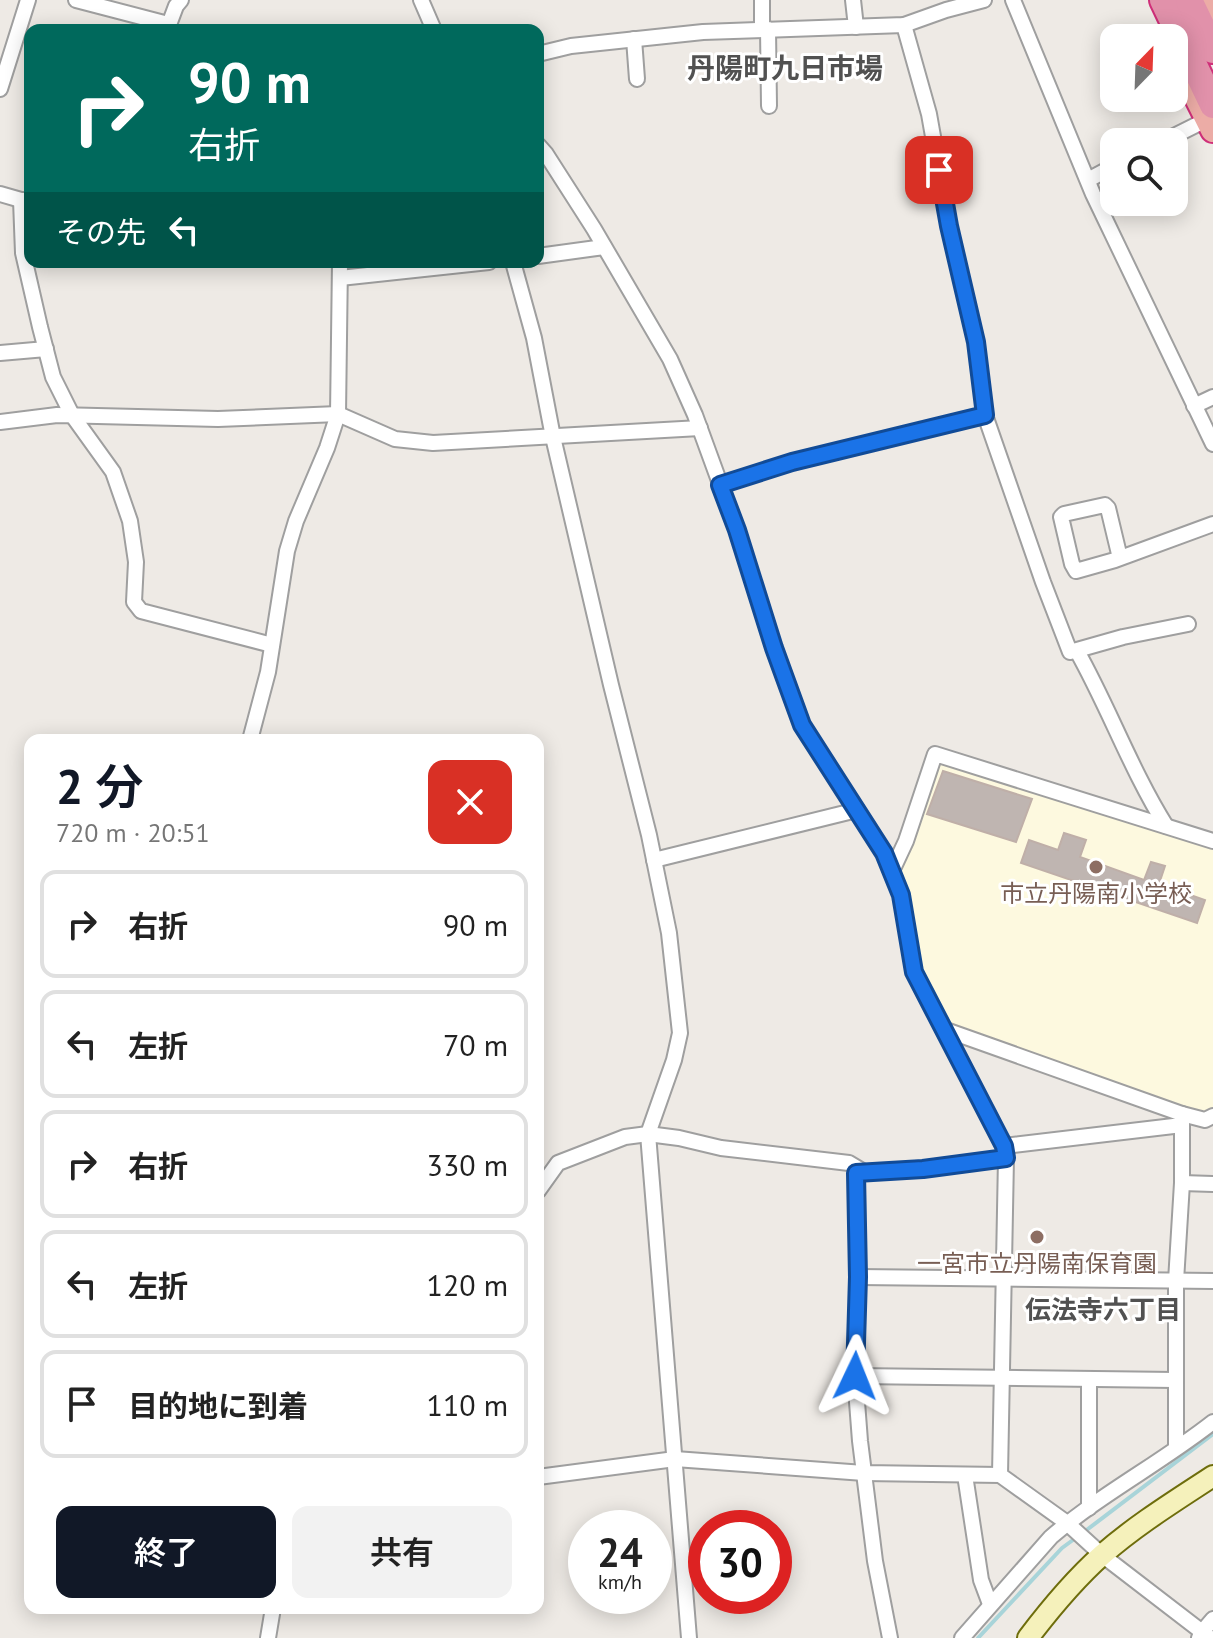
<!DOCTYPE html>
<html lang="ja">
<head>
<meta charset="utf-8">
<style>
	:root { --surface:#fff; --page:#f2f2f2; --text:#222; --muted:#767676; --line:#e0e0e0; --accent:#111827 }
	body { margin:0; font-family:"PT Sans","Noto Sans JP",sans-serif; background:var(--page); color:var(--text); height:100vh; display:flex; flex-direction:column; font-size:30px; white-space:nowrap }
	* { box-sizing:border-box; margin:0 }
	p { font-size:26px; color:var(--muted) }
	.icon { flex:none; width:44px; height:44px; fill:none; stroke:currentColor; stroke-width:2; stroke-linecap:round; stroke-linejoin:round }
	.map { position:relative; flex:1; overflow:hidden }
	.drawer { position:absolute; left:24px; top:734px; width:520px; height:880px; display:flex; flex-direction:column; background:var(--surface); border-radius:16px; box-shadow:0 4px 20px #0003 }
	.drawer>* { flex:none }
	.top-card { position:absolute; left:24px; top:24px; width:520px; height:244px; border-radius:16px; box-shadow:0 4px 20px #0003; background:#00695c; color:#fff; overflow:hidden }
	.needle { width:52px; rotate:23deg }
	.fabs { position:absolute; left:1100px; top:24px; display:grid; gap:16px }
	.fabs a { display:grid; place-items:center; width:88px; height:88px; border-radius:16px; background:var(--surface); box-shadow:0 4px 20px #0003; font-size:40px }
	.speed { position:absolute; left:568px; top:1510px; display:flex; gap:16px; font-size:40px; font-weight:700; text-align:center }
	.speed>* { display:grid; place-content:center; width:104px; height:104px; border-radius:50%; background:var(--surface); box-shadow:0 4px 20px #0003; line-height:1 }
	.speed small { font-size:20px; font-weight:400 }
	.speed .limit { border:12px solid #d22; background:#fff; color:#111 }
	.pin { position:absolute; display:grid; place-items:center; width:68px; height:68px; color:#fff; margin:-34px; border-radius:16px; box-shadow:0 4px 12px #0006 }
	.me { position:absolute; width:88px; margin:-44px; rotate:2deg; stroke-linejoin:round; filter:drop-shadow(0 0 6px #0008) }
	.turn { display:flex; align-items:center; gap:28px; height:168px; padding:0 32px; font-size:36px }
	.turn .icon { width:104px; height:104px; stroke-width:2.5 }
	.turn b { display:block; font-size:56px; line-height:68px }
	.then { display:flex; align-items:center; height:76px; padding:0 32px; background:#0003; gap:16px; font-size:30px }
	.round { display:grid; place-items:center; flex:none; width:84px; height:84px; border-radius:16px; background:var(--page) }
	.headline { display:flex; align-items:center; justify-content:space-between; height:136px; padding:0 32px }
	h1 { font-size:48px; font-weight:600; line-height:60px; color:var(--accent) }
	.cta { display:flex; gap:16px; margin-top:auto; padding:16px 32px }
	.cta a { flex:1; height:92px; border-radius:16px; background:var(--accent); color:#fff; font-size:32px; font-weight:600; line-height:92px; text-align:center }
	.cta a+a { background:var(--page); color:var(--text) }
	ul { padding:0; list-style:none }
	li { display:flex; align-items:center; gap:24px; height:108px; margin:0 16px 12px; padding:0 16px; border:4px solid var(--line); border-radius:16px }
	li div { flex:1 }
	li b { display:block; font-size:30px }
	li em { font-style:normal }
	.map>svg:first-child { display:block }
	.education { fill:#fdf9df }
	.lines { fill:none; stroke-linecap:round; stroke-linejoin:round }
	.stream { stroke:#a8d4d9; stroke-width:4 }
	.building { fill:#bfb5b1; stroke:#bfafa8; stroke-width:2 }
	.minor-casing { stroke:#9f9f9f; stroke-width:18 }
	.secondary-casing { stroke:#6e6d0c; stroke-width:24 }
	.trunk-casing { stroke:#cf2f79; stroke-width:28 }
	.motorway-casing { stroke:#cf2f79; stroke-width:30 }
	.minor { stroke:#fff; stroke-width:14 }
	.secondary { stroke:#f5f1bb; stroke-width:20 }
	.trunk { stroke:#ecaca6; stroke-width:24 }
	.motorway { stroke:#e191aa; stroke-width:26 }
	.route-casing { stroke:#114b97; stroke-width:20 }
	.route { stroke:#1a73e8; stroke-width:14 }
	.education-dot { fill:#8d6e63; stroke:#fff; stroke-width:3 }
	.labels { text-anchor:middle; stroke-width:6; stroke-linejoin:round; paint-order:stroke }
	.education-label { font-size:24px; fill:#785e54; stroke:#fff }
	.neighbourhood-label { font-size:26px; font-weight:bold; fill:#515151; stroke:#fff }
	.quarter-label { font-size:28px; font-weight:bold; fill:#515151; stroke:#fff }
</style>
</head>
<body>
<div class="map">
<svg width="1213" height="1638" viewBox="0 0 1213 1638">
	<rect width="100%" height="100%" fill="#eeeae5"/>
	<path class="education" d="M938 762 1213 846V1112L1207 1115 974 1034 949 1024 918 964 899 872Z"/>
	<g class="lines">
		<g class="stream">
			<path d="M1084 1532 1213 1434"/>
			<path d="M978 1638 1062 1548 1077 1537"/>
		</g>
	</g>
	<g class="building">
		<path d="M943 771 1032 799 1016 842 927 814Z"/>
		<path d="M1064 833 1086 840 1080 857 1144 880 1151 862 1165 866 1159 884 1205 900 1197 923 1021 863 1029 840 1058 850Z"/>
	</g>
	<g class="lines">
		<g class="minor-casing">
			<g id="minor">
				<path d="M76 0 168 24"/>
				<path d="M421 0 434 30"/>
				<path d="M853 0 856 27"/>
				<path d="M1013 0 1093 194 1213 444"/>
				<path d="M904 25 929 114 949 226 976 342 985 415 1043 582 1070 652 1123 637 1188 624"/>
				<path d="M762 29V0"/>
				<path d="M768 29 769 106"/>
				<path d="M167 30 176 6 181 0"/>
				<path d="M634 39 637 79"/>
				<path d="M538 54 571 46 703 32 904 25 946 10 984 0"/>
				<path d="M0 89 28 0"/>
				<path d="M1162 142 1206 120"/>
				<path d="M538 145 546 154 594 229 670 359 695 415 737 530 774 648 802 725 884 853 901 895 914 972 1004 1146 1006 1158 1000 1475"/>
				<path d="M1088 180 1114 166"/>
				<path d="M0 194 21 200H30"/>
				<path d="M21 200 23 253 40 327 53 377 72 415 113 472 130 521 136 562 134 602 141 611 272 645"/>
				<path d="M538 256 604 247"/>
				<path d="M513 262 534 338 553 437 611 685 649 835 669 933 680 1033 674 1060 648 1134 689 1638"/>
				<path d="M340 278 489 262"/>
				<path d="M0 353 46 349"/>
				<path d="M1194 406 1213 397"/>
				<path d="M0 422 57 415 218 419 338 414 395 439 433 443 700 428"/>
				<path d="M720 485 792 462 985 415"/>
				<path d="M1120 558 1108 508 1105 505 1064 514 1061 517 1072 564 1076 571 1115 560 1213 524"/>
				<path d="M1077 651C1109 708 1131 770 1166 826"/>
				<path d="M250 740 268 672 287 551 296 521 327 448 338 414 340 262"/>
				<path d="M654 860 857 810"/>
				<path d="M892 871 906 841 935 754 1213 841"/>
				<path d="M943 1029 1182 1114V1183L1176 1281V1447"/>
				<path d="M1182 1114 1205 1120 1213 1116"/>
				<path d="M1004 1146 1182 1125"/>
				<path d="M1182 1183 1213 1184"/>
				<path d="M538 1191 558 1163 625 1137 648 1134 679 1138 721 1148 849 1163 864 1172"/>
				<path d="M858 1277 1213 1281"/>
				<path d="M855 1376 1175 1380"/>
				<path d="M1089 1379V1508"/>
				<path d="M965 1475 981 1580 990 1604"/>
				<path d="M538 1477 675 1459 864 1473 1000 1475 1067 1523 1102 1555 1210 1638"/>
				<path d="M268 1638 273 1608"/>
				<path d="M890 1638 875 1561 860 1441 855 1376 858 1277 856 1173 923 1169 1006 1158"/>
				<path d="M962 1638 1051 1537C1101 1494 1161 1463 1213 1422"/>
				<path d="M1199 1638 1201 1633 1213 1619"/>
			</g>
		</g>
		<g class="secondary-casing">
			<path id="secondary" d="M1028 1638C1050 1609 1074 1580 1102 1555 1136 1525 1175 1501 1213 1476"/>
		</g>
		<g class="trunk-casing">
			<g id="trunk">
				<path d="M1207 0 1213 13"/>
				<path d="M1191 86 1213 130"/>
			</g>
		</g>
		<g class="motorway-casing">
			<g id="motorway">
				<path d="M1163 0 1213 105"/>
				<path d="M1189 0 1213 50"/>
			</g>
		</g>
		<use href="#minor" class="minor"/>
		<use href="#secondary" class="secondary"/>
		<use href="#trunk" class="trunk"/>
		<use href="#motorway" class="motorway"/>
	</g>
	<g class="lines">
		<g class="route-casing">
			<path id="route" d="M855 1376 858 1277 856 1173 923 1169 1006 1158 1004 1146 914 972 901 895 884 853 802 725 774 648 737 530 720 485 792 462 985 415 976 342 949 226 939 170"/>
		</g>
		<use href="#route" class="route"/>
	</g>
	<g class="education-dot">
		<circle cx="1096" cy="867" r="8"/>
		<circle cx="1037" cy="1237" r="8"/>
	</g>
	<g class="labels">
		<g class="education-label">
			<text x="1096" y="902">市立丹陽南小学校</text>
			<text x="1037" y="1272">一宮市立丹陽南保育園</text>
		</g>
		<g class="neighbourhood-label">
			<text x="1103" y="1319">伝法寺六丁目</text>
		</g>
		<g class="quarter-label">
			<text x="785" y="78">丹陽町九日市場</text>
		</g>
	</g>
</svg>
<div class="fabs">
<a><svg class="needle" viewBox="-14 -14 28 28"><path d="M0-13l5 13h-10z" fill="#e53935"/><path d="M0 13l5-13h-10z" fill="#767676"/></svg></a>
<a><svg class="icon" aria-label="search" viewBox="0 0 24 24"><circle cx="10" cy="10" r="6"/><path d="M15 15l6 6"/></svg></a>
</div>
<div class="speed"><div>24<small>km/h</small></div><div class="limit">30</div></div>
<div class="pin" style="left:939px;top:170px;background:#d93025"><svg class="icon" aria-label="arrive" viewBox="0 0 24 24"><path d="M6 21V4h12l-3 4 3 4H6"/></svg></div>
<svg class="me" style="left:855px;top:1376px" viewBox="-20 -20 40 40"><path d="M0-17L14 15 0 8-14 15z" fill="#1a73e8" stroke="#fff" stroke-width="4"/></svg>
<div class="top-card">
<div class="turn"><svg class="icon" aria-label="right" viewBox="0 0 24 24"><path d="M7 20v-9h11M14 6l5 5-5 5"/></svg><div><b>90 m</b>右折</div></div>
<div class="then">その先<svg class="icon" aria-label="left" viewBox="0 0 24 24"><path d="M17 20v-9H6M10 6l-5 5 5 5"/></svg></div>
</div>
<section class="drawer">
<div class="headline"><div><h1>2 分</h1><p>720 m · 20:51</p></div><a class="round" style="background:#d93025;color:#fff"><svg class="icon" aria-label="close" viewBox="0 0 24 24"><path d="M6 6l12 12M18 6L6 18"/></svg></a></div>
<ul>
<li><svg class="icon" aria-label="right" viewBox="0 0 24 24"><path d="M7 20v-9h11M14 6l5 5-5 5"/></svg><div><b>右折</b></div><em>90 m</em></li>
<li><svg class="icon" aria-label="left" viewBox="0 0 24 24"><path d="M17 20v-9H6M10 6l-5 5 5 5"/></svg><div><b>左折</b></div><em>70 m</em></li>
<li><svg class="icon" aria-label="right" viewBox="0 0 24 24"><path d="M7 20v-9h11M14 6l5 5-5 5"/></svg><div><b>右折</b></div><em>330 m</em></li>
<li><svg class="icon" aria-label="left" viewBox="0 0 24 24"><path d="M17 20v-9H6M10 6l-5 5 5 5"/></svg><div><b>左折</b></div><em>120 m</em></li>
<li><svg class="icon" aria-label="arrive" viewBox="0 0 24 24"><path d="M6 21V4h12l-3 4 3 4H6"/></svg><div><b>目的地に到着</b></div><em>110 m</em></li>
</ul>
<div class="cta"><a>終了</a><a>共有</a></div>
</section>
</div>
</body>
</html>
